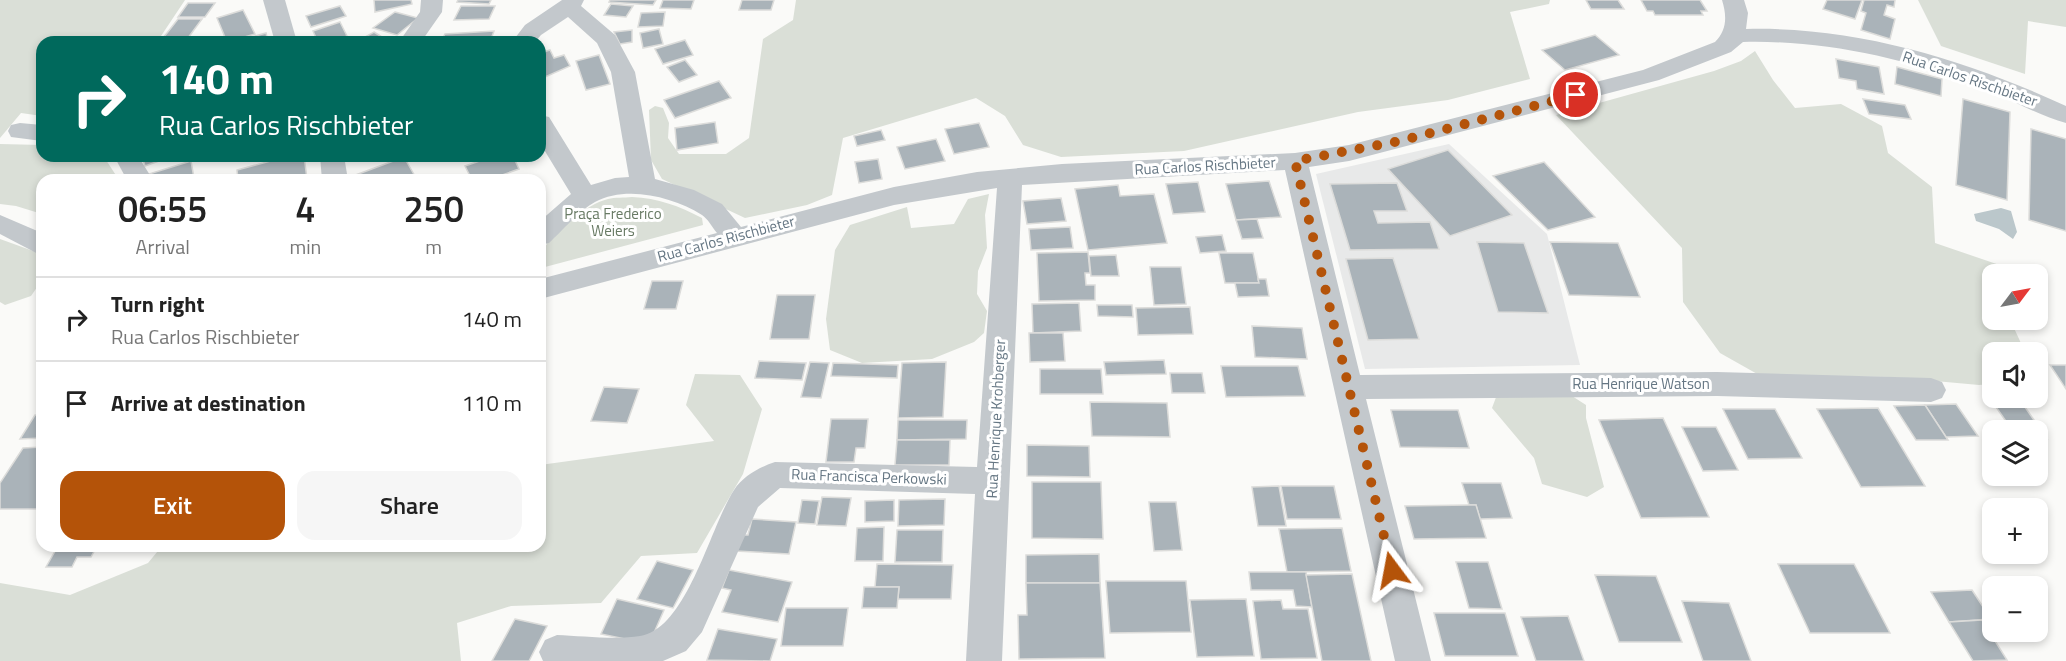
<!DOCTYPE html>
<html lang="en">
<head>
<meta charset="utf-8">
<style>
	:root { --surface:#fff; --page:#f6f6f6; --text:#222; --muted:#767676; --line:#e0e0e0; --accent:#b45309 }
	body { margin:0; font-family:"Titillium Web",sans-serif; background:var(--page); color:var(--text); height:100vh; display:flex; flex-direction:column; font-size:22px; white-space:nowrap }
	* { box-sizing:border-box; margin:0 }
	p { font-size:20px; color:var(--muted) }
	.icon { flex:none; width:33px; height:33px; fill:none; stroke:currentColor; stroke-width:2; stroke-linecap:round; stroke-linejoin:round }
	.map { position:relative; flex:1; overflow:hidden }
	.panel { position:absolute; left:36px; top:174px; width:510px; height:378px; display:flex; flex-direction:column; background:var(--surface); border-radius:18px; box-shadow:0 3px 9px #0003 }
	.panel>* { flex:none }
	.guide { position:absolute; left:36px; top:36px; width:510px; height:126px; border-radius:18px; box-shadow:0 3px 9px #0003; background:#00695c; color:#fff; overflow:hidden }
	.needle { width:39px; rotate:58deg }
	.tools { position:absolute; left:1982px; top:264px; display:grid; gap:12px }
	.tools a { display:grid; place-items:center; width:66px; height:66px; border-radius:12px; background:var(--surface); box-shadow:0 3px 9px #0003; font-size:30px }
	.pin { position:absolute; display:grid; place-items:center; width:51px; height:51px; color:#fff; margin:-26px; border:3px solid #fff; border-radius:50%; box-shadow:0 2px 6px #0007 }
	.me { position:absolute; width:66px; margin:-33px; rotate:347deg; stroke-linejoin:round; filter:drop-shadow(0 0 4px #0008) }
	.turn { display:flex; align-items:center; gap:21px; height:126px; padding:0 24px; font-size:27px }
	.turn .icon { width:78px; height:78px; stroke-width:2.5 }
	.turn b { display:block; font-size:42px; line-height:51px }
	.eta { display:flex; justify-content:space-evenly; align-items:center; height:102px; text-align:center }
	.eta b { font-size:36px; font-weight:600; line-height:42px }
	.primary-button { display:flex; gap:12px; margin-top:auto; padding:12px 24px }
	.primary-button a { flex:1; height:69px; border-radius:18px; background:var(--accent); color:#fff; font-size:24px; font-weight:600; line-height:69px; text-align:center }
	.primary-button a+a { background:var(--page); color:var(--text) }
	ul { padding:0; list-style:none }
	li { display:flex; align-items:center; gap:18px; height:84px; padding:0 24px; border-top:2px solid var(--line) }
	li div { flex:1 }
	li b { display:block; font-size:22px }
	li em { font-style:normal }
	.map>svg:first-child { display:block }
	.built { fill:#e8e9e9 }
	.green { fill:#dadfd7 }
	.water { fill:#bbc7cb }
	.building { fill:#aab3b9; stroke:#dcdcda; stroke-width:1.5 }
	.lines { fill:none; stroke-linecap:round; stroke-linejoin:round }
	.minor { fill:#c3c8cc; fill-rule:evenodd }
	.route { stroke:#b45309; stroke-width:10; stroke-dasharray:0 18 }
	.labels { text-anchor:middle; stroke-width:6; stroke-linejoin:round; paint-order:stroke }
	.street-label { font-size:15px; fill:#657683; stroke:#fff }
	.park-label { font-size:15px; fill:#687a64; stroke:#fff }
</style>
</head>
<body>
<div class="map">
<svg width="2066" height="661" viewBox="0 0 2066 661">
	<rect width="100%" height="100%" fill="#fafaf8"/>
	<path class="built" d="M1449 144 1547 234 1580 365 1365 369 1316 174Z"/>
	<g class="green">
		<path d="M0 0H185L157 42H42V116L21 113 0 138Z"/>
		<path d="M796 0H1550L1549 4 1510 12 1530 79 1448 100 1358 112 1184 151 1061 157 1023 145 1005 116 976 98 843 138 832 195 807 205 745 218 662 179 651 160 649 110 655 106 663 108 669 123 668 138 679 154H726L749 138 763 39 793 20Z"/>
		<path d="M1918 0H2066V27L2028 21 2025 74 1941 46Z"/>
		<path d="M1755 51 1773 80 1795 108 1841 104 1882 126 1888 153 1932 187 1935 243 2020 272V274H1992V320H2015L2014 328 2025 352H1992V384L1979 385 1891 377 1759 375 1720 353 1683 302 1682 248 1556 115 1714 71 1741 61Z"/>
		<path d="M0 144 42 145V156H97L106 160 119 180H42V214L16 206 0 204Z"/>
		<path d="M989 194 985 215 987 248 978 271 977 294 987 311 984 333 974 342 932 359 862 363 830 350 826 319 835 250 850 225 907 207 911 228 954 224 968 199Z"/>
		<path d="M632 197C658 198 679 206 702 218L703 225 545 267 540 262C540 239 586 204 608 199 615 197 624 198 632 197Z"/>
		<path d="M0 239 36 252 42 264V280L31 296 5 305 0 302Z"/>
		<path d="M695 374 740 375 762 409 743 474 697 553 641 556 601 603 511 606 457 623 461 661H0V583L70 595 148 563 162 546H540V465L714 441 686 405Z"/>
		<path d="M1498 392 1572 396 1586 405V418L1604 487 1587 497 1542 484 1534 458 1492 408Z"/>
	</g>
	<path class="water" d="M2001 208 2011 211 2017 232 2013 239 1999 229 1976 221 1974 214Z"/>
	<g class="building">
		<path d="M374 0H411L412 4 375 12Z"/>
		<path d="M458 0H491L489 4 457 2Z"/>
		<path d="M610 0H656L653 5 609 2Z"/>
		<path d="M663 0H694L691 9 660 8Z"/>
		<path d="M742 0H774L771 10H739Z"/>
		<path d="M1586 0H1618L1624 9H1591Z"/>
		<path d="M1641 0H1700L1707 11H1701L1703 15H1655L1653 11H1647Z"/>
		<path d="M1827 0H1862L1855 19 1823 9Z"/>
		<path d="M1864 0H1895L1894 7 1887 5 1884 15 1895 19 1890 39 1861 30 1866 13 1861 11Z"/>
		<path d="M188 3H215L205 17H178Z"/>
		<path d="M611 4 633 6 626 17 604 15Z"/>
		<path d="M340 6 346 16 311 27 306 16Z"/>
		<path d="M461 6H495L489 19 454 20Z"/>
		<path d="M243 10 255 34 227 42 217 18Z"/>
		<path d="M395 12 418 18 397 35 373 28Z"/>
		<path d="M665 12 663 26 638 27 641 13Z"/>
		<path d="M178 19H202L185 42H160Z"/>
		<path d="M340 22 347 36 329 42H318L313 31Z"/>
		<path d="M659 29 663 44 643 48 640 33Z"/>
		<path d="M632 30V42L620 44 614 32Z"/>
		<path d="M494 31 490 42H441L445 34Z"/>
		<path d="M374 32 385 39 379 42H356Z"/>
		<path d="M266 33 268 42H234Z"/>
		<path d="M1595 35 1619 55 1565 70 1542 50Z"/>
		<path d="M685 40 693 55 663 64 655 49Z"/>
		<path d="M550 50 554 58 564 55 570 66 545 77 540 76V53Z"/>
		<path d="M599 55 610 84 586 90 576 61Z"/>
		<path d="M1836 59 1879 67 1884 94 1857 89 1856 81 1839 78Z"/>
		<path d="M685 60 697 75 679 82 667 67Z"/>
		<path d="M1897 67 1942 79 1941 96 1895 84Z"/>
		<path d="M719 81 731 98 675 118 664 100Z"/>
		<path d="M1863 99 1905 105 1911 119 1869 114Z"/>
		<path d="M1963 99 2010 112 2007 200 1956 185Z"/>
		<path d="M715 122 718 143 677 150 675 128Z"/>
		<path d="M979 123 989 147 954 154 945 129Z"/>
		<path d="M2031 129 2066 139V231L2029 220Z"/>
		<path d="M881 130 885 140 857 146 854 136Z"/>
		<path d="M936 139 945 161 905 169 897 147Z"/>
		<path d="M1448 150 1512 215 1450 236 1388 169Z"/>
		<path d="M142 156H173L145 166Z"/>
		<path d="M289 156H304L307 179 238 180 237 170Z"/>
		<path d="M494 156H513L519 169 488 180H472L465 166Z"/>
		<path d="M404 157 416 178 355 180 353 176Z"/>
		<path d="M878 159 882 179 859 183 855 162Z"/>
		<path d="M191 161 194 178 186 180H149V174Z"/>
		<path d="M1544 162 1595 217 1548 230 1493 176Z"/>
		<path d="M1269 181 1281 217 1236 220 1226 184Z"/>
		<path d="M1198 182 1205 212 1173 214 1166 184Z"/>
		<path d="M1397 183 1407 211H1374L1378 223 1430 222 1439 249 1350 250 1330 184Z"/>
		<path d="M1118 185 1120 196 1154 194 1167 243 1088 250 1075 189Z"/>
		<path d="M1061 198 1066 221 1027 224 1023 201Z"/>
		<path d="M1257 219 1263 238 1242 239 1236 220Z"/>
		<path d="M1070 227 1073 248 1031 250 1029 229Z"/>
		<path d="M1222 235 1226 251 1200 253 1196 237Z"/>
		<path d="M1477 242 1524 243 1548 313 1498 312Z"/>
		<path d="M1550 242 1618 243 1640 297 1569 295Z"/>
		<path d="M1088 252 1090 273H1085L1086 285H1095V300L1039 301 1037 253Z"/>
		<path d="M1219 253H1253L1259 283H1225Z"/>
		<path d="M1116 255 1119 276H1091L1089 256Z"/>
		<path d="M1393 258 1419 339 1368 340 1346 259Z"/>
		<path d="M1150 267H1181L1186 304 1154 305Z"/>
		<path d="M1258 279H1266L1269 296 1238 297 1235 283H1259Z"/>
		<path d="M652 281H683L676 309H644Z"/>
		<path d="M777 295H815L809 339H770Z"/>
		<path d="M1079 303 1081 331 1033 333 1032 304Z"/>
		<path d="M1097 305H1132L1133 317 1098 316Z"/>
		<path d="M1190 307 1193 334 1138 335 1136 308Z"/>
		<path d="M1252 326 1302 328 1307 359 1255 357Z"/>
		<path d="M1029 333H1063L1065 361 1030 362Z"/>
		<path d="M1164 360 1166 374 1106 375 1104 362Z"/>
		<path d="M759 361 806 363 802 380 755 378Z"/>
		<path d="M810 362 829 363 821 398 801 397Z"/>
		<path d="M946 362 943 417 898 418 902 363Z"/>
		<path d="M833 363 898 365 897 378 831 376Z"/>
		<path d="M2050 365H2066V389Z"/>
		<path d="M1221 366H1298L1305 396 1226 397Z"/>
		<path d="M1040 369H1101L1103 394H1040Z"/>
		<path d="M1170 373H1202L1205 393H1172Z"/>
		<path d="M604 387 639 389 627 423 591 421Z"/>
		<path d="M1090 402 1167 403 1170 437 1092 436Z"/>
		<path d="M1956 404 1978 436 1946 437 1925 405Z"/>
		<path d="M1925 405 1946 437 1948 440H1916L1894 406Z"/>
		<path d="M1996 407H2025L2047 439H2037V430H2012Z"/>
		<path d="M1878 408 1925 486 1861 487 1817 409Z"/>
		<path d="M1723 409H1775L1802 458 1748 459Z"/>
		<path d="M1391 410H1458L1469 448 1400 447Z"/>
		<path d="M35 415H42V438L20 439Z"/>
		<path d="M1663 418 1709 517 1641 518 1599 420Z"/>
		<path d="M831 419H868L865 448H856L854 462H826Z"/>
		<path d="M898 420H967L966 439 897 440Z"/>
		<path d="M1682 427H1716L1738 470 1703 471Z"/>
		<path d="M897 440H950L949 465H895Z"/>
		<path d="M1027 445 1089 446 1090 477 1027 476Z"/>
		<path d="M42 447V509H0V483L23 448Z"/>
		<path d="M1032 482H1101L1103 539 1032 538Z"/>
		<path d="M1462 483H1501L1512 518 1480 519 1476 505H1469Z"/>
		<path d="M1279 486 1286 526H1258L1252 487Z"/>
		<path d="M1281 486H1334L1341 519H1287Z"/>
		<path d="M822 497 851 498 846 526 817 525Z"/>
		<path d="M945 499 944 525 898 526 899 500Z"/>
		<path d="M802 500 819 501 815 524 798 523Z"/>
		<path d="M894 500V521L865 522V501Z"/>
		<path d="M1149 502H1176L1182 550 1154 551Z"/>
		<path d="M1469 505H1476L1486 538 1414 539 1405 506Z"/>
		<path d="M752 519 796 522 789 554 736 551 741 535H748Z"/>
		<path d="M884 527 883 561H855L857 528Z"/>
		<path d="M1342 528 1351 571 1287 572 1279 529Z"/>
		<path d="M897 530H943L942 562H895Z"/>
		<path d="M58 546H97L91 557H77L72 567H46Z"/>
		<path d="M1099 554 1100 583H1026V555Z"/>
		<path d="M657 561 693 570 673 608 637 599Z"/>
		<path d="M1456 562H1488L1502 609 1469 608Z"/>
		<path d="M877 564 953 565 951 599H898L899 587H875Z"/>
		<path d="M1778 564H1854L1890 633H1810Z"/>
		<path d="M729 570 792 582 778 622 722 612 731 590 722 588Z"/>
		<path d="M1249 572H1306L1312 607 1296 606 1293 590H1251Z"/>
		<path d="M1352 574 1371 661H1322L1306 575Z"/>
		<path d="M1595 575 1656 576 1682 642H1619Z"/>
		<path d="M1106 581H1186L1191 632 1110 633Z"/>
		<path d="M1026 583H1100L1105 658 1019 659 1018 615H1027Z"/>
		<path d="M864 587H899L897 608H862Z"/>
		<path d="M1972 590 1991 619 1949 622 1931 592Z"/>
		<path d="M617 599 664 610 649 644 601 634Z"/>
		<path d="M1246 599 1254 656 1197 657 1190 600Z"/>
		<path d="M1281 600 1283 609H1308L1317 658 1261 659 1253 601Z"/>
		<path d="M1682 601 1729 603 1751 661H1703Z"/>
		<path d="M786 608H848L843 646H781Z"/>
		<path d="M1434 613H1505L1518 656H1445Z"/>
		<path d="M1568 616 1584 661H1536L1521 617Z"/>
		<path d="M515 619 547 626 529 661H492Z"/>
		<path d="M1982 620 2007 660 1973 661 1949 622Z"/>
		<path d="M718 629 777 639 770 661 707 660Z"/>
	</g>
	<g class="lines">
		<g class="minor">
			<path d="M263 0H285L297 42H275Z"/>
			<path d="M421 0H443L442 12 421 42H399L420 12Z"/>
			<path d="M562 0H584L581 6 615 35 635 72 655 179 694 190 722 204 741 227 894 187 977 172 1062 164 1295 153 1349 145 1643 70 1715 42C1727 30 1727 16 1722 0H1744L1748 13 1746 29C1856 26 1967 60 2066 106V123C2037 115 2002 95 1973 84 1900 57 1820 40 1743 42L1731 52 1659 80 1349 161 1309 167 1360 375 1717 372 1931 378 1942 382 1946 390 1942 398 1931 402 1717 396 1366 399 1431 661H1395L1285 170 1022 185 1002 661H966L975 494 780 488 758 507 702 632 686 651 663 661H543L539 652 545 640 557 635C581 636 617 640 640 636 687 629 710 527 734 490 743 476 760 467 775 462L977 467 997 188 894 205 540 299V279L717 233C712 227 708 219 702 215 673 197 627 185 595 202 580 210 562 231 549 243L540 245V221L571 194 540 143V115L549 117 591 185 615 178 629 177 611 72 597 43 568 17 541 35 535 42H512L525 25Z"/>
			<path d="M20 123 42 125V141L11 137 8 131 11 125Z"/>
			<path d="M114 156H138L153 180H127Z"/>
			<path d="M320 156H344L348 180H322Z"/>
			<path d="M0 215 42 233V256L0 234Z"/>
		</g>
	</g>
	<g class="lines">
		<path class="route" d="M1392 570 1295 161 1400 141 1576 95"/>
	</g>
	<g class="labels">
		<g class="street-label">
			<text transform="translate(1970 79) rotate(19)" y="5">Rua Carlos Rischbieter</text>
			<text transform="translate(1205 166) rotate(-3)" y="5">Rua Carlos Rischbieter</text>
			<text transform="translate(726 239) rotate(-15)" y="5">Rua Carlos Rischbieter</text>
			<text x="1641" y="389">Rua Henrique Watson</text>
			<text transform="translate(996 419) rotate(-87)" y="5">Rua Henrique Krohberger</text>
			<text transform="translate(869 477) rotate(2)" y="5">Rua Francisca Perkowski</text>
		</g>
		<g class="park-label">
			<text x="613" y="219">Praça Frederico<tspan x="613" dy="17">Weiers</tspan></text>
		</g>
	</g>
</svg>
<div class="tools">
<a><svg class="needle" viewBox="-14 -14 28 28"><path d="M0-13l5 13h-10z" fill="#e53935"/><path d="M0 13l5-13h-10z" fill="#767676"/></svg></a>
<a><svg class="icon" aria-label="sound" viewBox="0 0 24 24"><path d="M4 9h4l5-4v14l-5-4H4zM17 9q2 3 0 6"/></svg></a>
<a><svg class="icon" aria-label="layers" viewBox="0 0 24 24"><path d="M12 4l9 5-9 5-9-5zM3 14l9 5 9-5"/></svg></a>
<a>+</a>
<a>−</a>
</div>
<div class="pin" style="left:1576px;top:95px;background:#d93025"><svg class="icon" aria-label="arrive" viewBox="0 0 24 24"><path d="M6 21V4h12l-3 4 3 4H6"/></svg></div>
<svg class="me" style="left:1392px;top:570px" viewBox="-20 -20 40 40"><path d="M0-17L14 15 0 8-14 15z" fill="#b45309" stroke="#fff" stroke-width="4"/></svg>
<div class="guide">
<div class="turn"><svg class="icon" aria-label="right" viewBox="0 0 24 24"><path d="M7 20v-9h11M14 6l5 5-5 5"/></svg><div><b>140 m</b>Rua Carlos Rischbieter</div></div>
</div>
<section class="panel">
<div class="eta">
<div><b>06:55</b><p>Arrival</p></div>
<div><b>4</b><p>min</p></div>
<div><b>250</b><p>m</p></div>
</div>
<ul>
<li><svg class="icon" aria-label="right" viewBox="0 0 24 24"><path d="M7 20v-9h11M14 6l5 5-5 5"/></svg><div><b>Turn right</b><p>Rua Carlos Rischbieter</p></div><em>140 m</em></li>
<li><svg class="icon" aria-label="arrive" viewBox="0 0 24 24"><path d="M6 21V4h12l-3 4 3 4H6"/></svg><div><b>Arrive at destination</b></div><em>110 m</em></li>
</ul>
<div class="primary-button"><a>Exit</a><a>Share</a></div>
</section>
</div>
</body>
</html>
